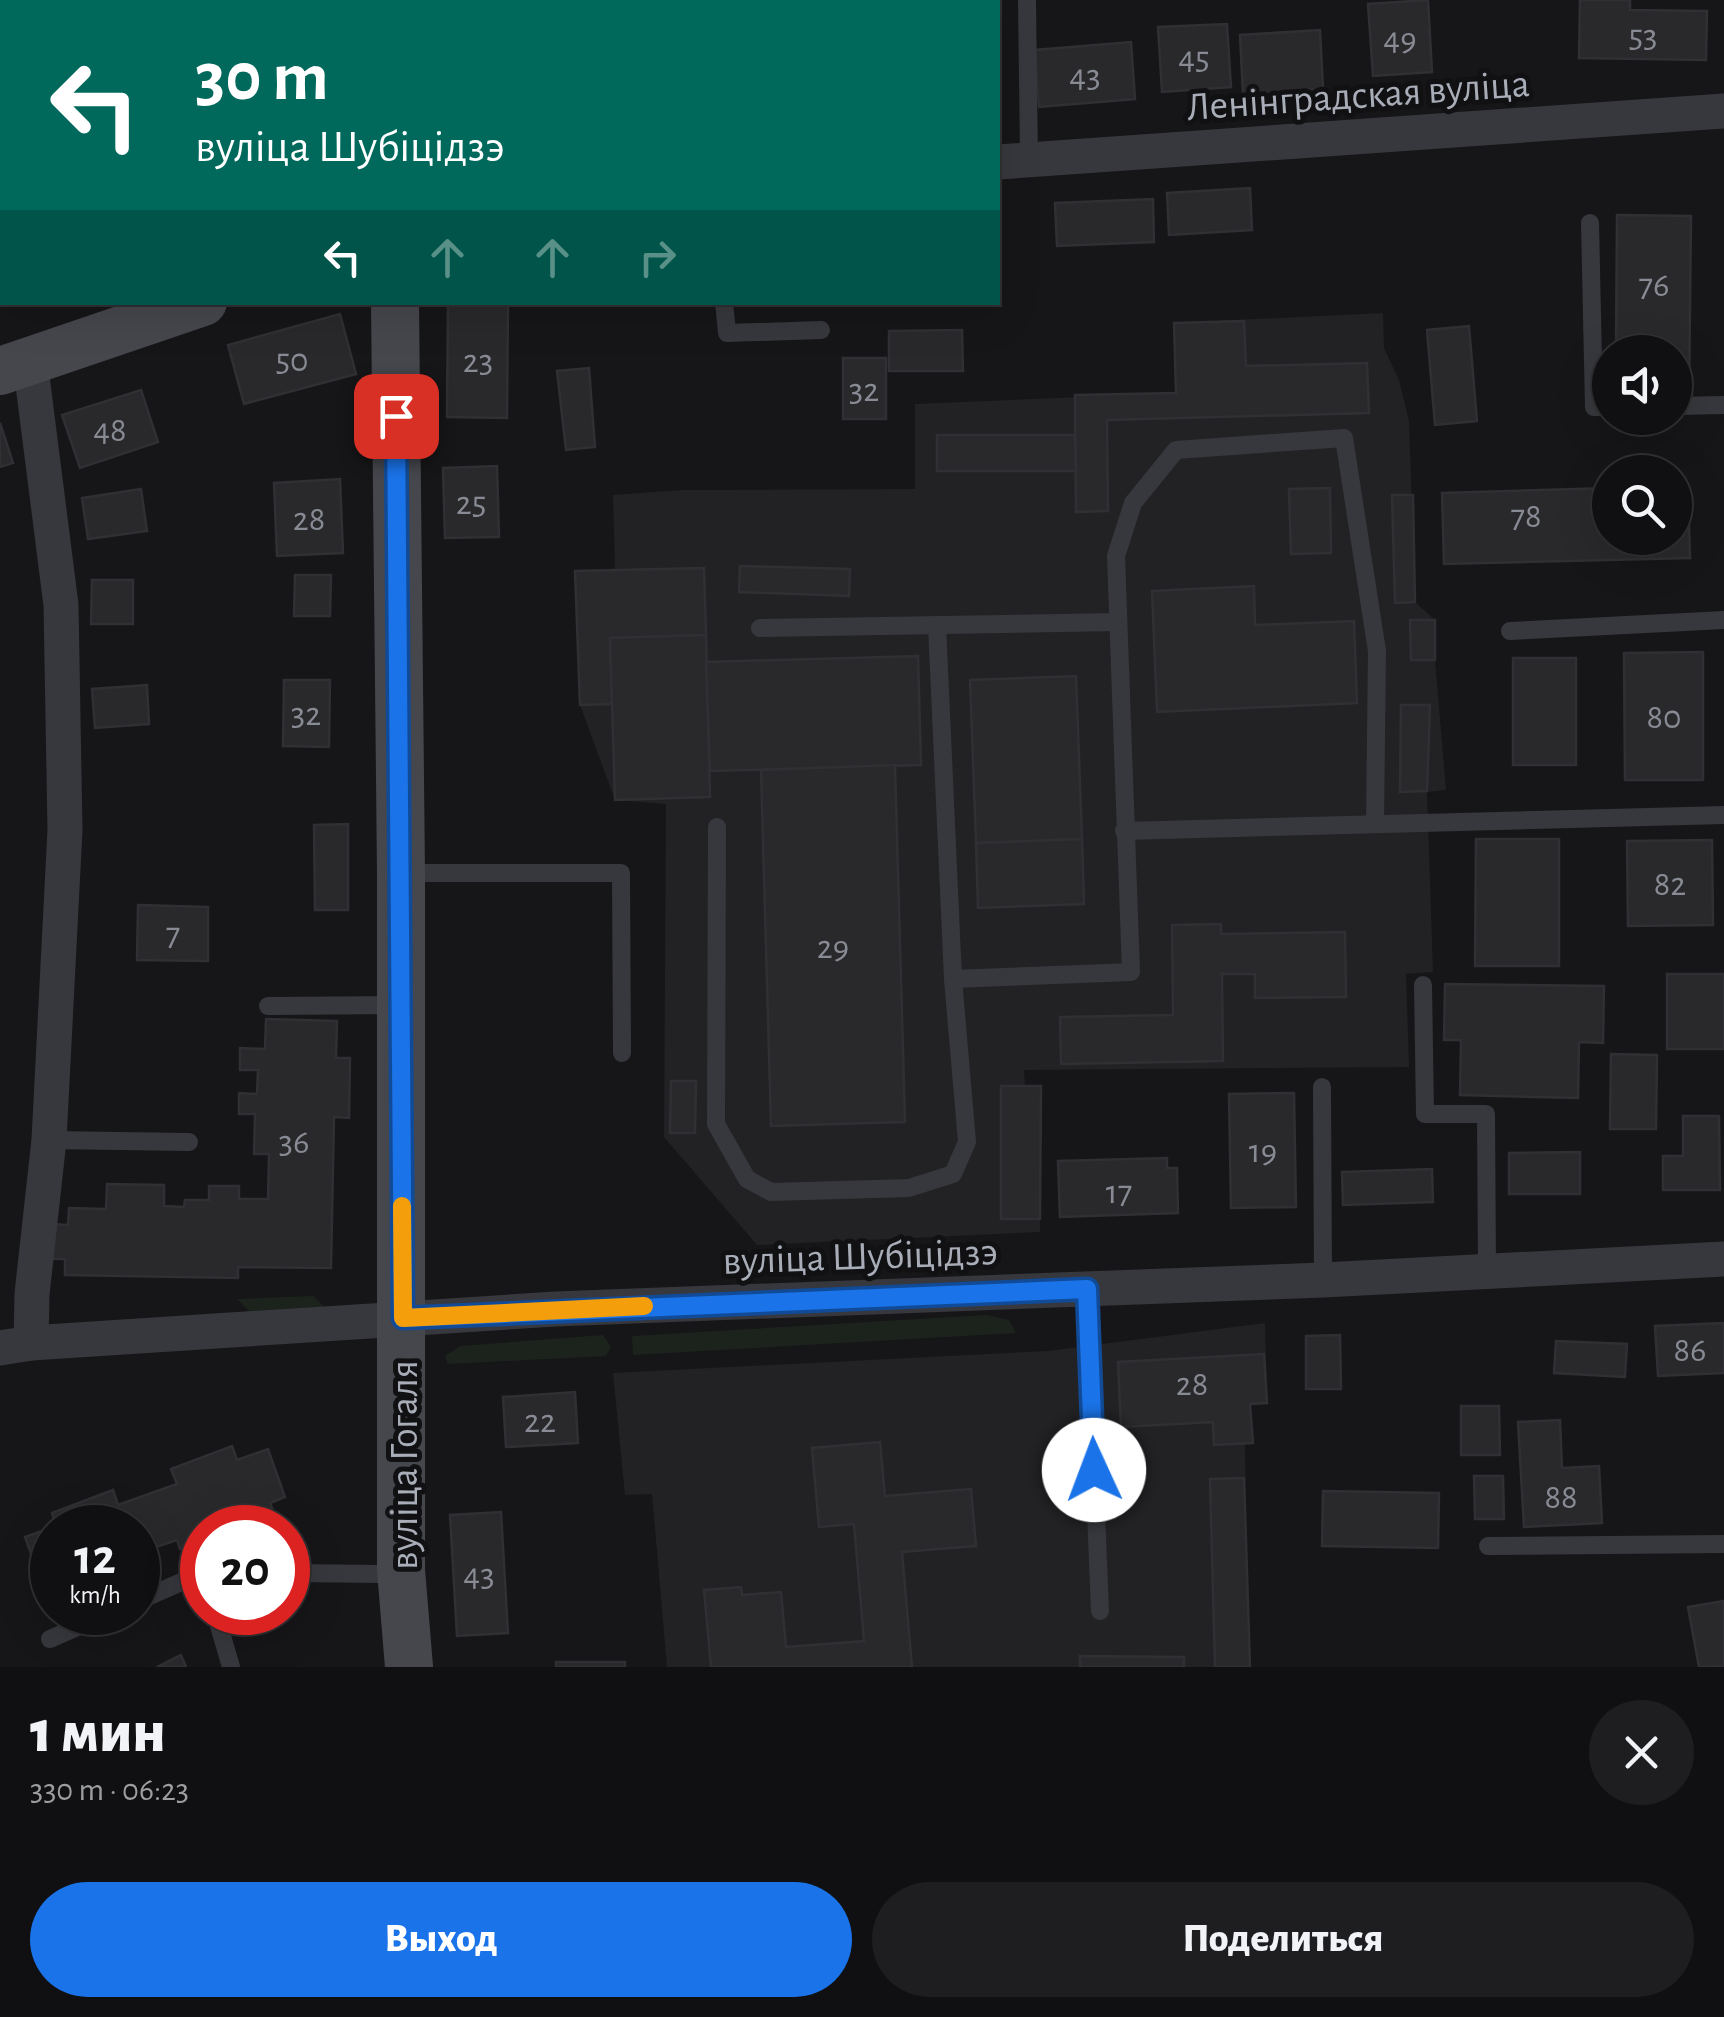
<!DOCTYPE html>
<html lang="ru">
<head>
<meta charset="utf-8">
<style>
	:root { --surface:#101012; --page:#1e1e20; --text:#f1f3f6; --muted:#9c9d9f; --line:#303032; --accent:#1a73e8 }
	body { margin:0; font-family:"Alegreya Sans",sans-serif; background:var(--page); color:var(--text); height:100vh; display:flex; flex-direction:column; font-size:38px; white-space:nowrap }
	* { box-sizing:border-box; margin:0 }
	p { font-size:32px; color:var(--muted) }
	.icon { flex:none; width:55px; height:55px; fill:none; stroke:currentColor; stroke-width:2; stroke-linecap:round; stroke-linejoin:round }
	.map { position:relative; height:1667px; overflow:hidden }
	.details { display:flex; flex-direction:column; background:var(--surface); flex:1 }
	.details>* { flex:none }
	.guide { position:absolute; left:0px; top:0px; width:1000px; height:305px; box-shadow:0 10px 40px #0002,0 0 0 2px var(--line); background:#00695c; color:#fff; overflow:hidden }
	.buttons { position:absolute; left:1592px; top:335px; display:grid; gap:20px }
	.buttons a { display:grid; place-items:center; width:100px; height:100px; border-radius:50%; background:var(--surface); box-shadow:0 10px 40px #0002,0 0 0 2px var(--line); font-size:50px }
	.speed { position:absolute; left:30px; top:1505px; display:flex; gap:20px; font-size:50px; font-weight:700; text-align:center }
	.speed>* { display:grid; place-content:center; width:130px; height:130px; border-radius:50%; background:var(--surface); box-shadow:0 10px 40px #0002,0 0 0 2px var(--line); line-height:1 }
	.speed small { font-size:25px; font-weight:400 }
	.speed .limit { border:15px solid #d22; background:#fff; color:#111 }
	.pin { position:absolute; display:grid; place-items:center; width:85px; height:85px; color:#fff; margin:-42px; border-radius:20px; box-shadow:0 5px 15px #0006 }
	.me { position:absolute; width:110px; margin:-55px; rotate:358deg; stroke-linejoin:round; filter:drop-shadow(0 0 8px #0008) }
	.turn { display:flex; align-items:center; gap:35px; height:210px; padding:0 30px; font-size:45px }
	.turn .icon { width:130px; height:130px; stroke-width:2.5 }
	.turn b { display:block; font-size:70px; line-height:85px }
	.lanes { display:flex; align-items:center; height:95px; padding:0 30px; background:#0003; justify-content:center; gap:50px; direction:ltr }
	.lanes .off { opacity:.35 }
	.round { display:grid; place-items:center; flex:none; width:105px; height:105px; border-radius:52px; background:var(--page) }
	.headline { display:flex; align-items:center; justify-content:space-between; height:170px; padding:0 30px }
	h1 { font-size:60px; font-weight:800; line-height:75px }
	.button { display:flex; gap:20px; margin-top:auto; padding:20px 30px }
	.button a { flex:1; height:115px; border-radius:60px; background:var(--accent); color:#fff; font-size:40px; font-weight:800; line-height:115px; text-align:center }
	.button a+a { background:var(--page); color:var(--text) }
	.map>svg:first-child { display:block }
	.built { fill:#222225 }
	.green { fill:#1c231d }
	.building { fill:#29292c; stroke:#303034; stroke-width:2.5 }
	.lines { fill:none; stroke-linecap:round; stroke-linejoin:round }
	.lane { stroke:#37383d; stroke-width:18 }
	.street { stroke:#37383d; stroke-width:35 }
	.secondary { stroke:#45474d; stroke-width:48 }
	.route-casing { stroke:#114b97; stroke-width:25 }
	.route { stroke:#1a73e8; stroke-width:18 }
	.slow { stroke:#f59e0b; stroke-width:18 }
	.labels { text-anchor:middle; stroke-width:10; stroke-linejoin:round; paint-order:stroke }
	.number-label { font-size:35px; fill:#888b94 }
	.street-label { font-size:40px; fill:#a8adb8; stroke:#111113 }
</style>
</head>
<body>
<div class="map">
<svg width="1724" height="1667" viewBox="0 0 1724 1667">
	<rect width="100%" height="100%" fill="#161618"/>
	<g class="built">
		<path d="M1383 313 1384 348 1399 380 1409 421 1415 602 1435 620V660L1446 790 1427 792 1433 972 1406 974 1409 1067 1024 1070 1025 1086H1041L1040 1232 757 1245 664 1137 666 804 615 800 580 705 575 571 615 570 613 495 682 490 915 489V404L1175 393 1174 323Z"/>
		<path d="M1265 1323 1267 1403 1251 1404 1253 1443 1245 1444 1248 1667H667L652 1494 625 1495 613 1373 1048 1351Z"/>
	</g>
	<g class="green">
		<path d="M313 1296 326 1309 252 1314 237 1299Z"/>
		<path d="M986 1315 1009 1320 1016 1333 633 1355 632 1336Z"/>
		<path d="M603 1335 611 1347 606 1356 448 1364 445 1356 460 1346Z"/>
	</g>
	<g class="building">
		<path d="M1428 0 1432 72 1373 76 1368 4Z"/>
		<path d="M1580 0H1630V10L1707 11 1706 60 1579 58Z"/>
		<path d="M1227 24 1231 87 1162 92 1158 27Z"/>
		<path d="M1320 30 1323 89 1243 94 1240 35Z"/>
		<path d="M1131 42 1135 99 1039 107 1035 50Z"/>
		<path d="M1250 188 1252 230 1169 235 1167 193Z"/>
		<path d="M1153 199 1154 242 1057 246 1055 203Z"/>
		<path d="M1617 215 1691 216 1689 400H1675V352H1616Z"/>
		<path d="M448 302H508L507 418 447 417Z"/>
		<path d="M340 314 356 374 244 404 228 345Z"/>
		<path d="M1244 321 1246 366 1367 363 1369 413 1107 420 1108 511 1076 512 1075 395 1176 393 1174 323Z"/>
		<path d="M1469 326 1477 421 1435 425 1427 330Z"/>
		<path d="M962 330 963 371H889V331Z"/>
		<rect x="843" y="358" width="43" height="61"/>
		<path d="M589 368 595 447 566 450 557 371Z"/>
		<path d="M141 390 158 442 80 468 62 415Z"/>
		<path d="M0 423 13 463 0 467Z"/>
		<path d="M937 435H1075L1076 471H937Z"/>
		<path d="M497 466 499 537 445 538 443 468Z"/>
		<path d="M340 479 343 553 277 556 274 483Z"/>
		<path d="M1675 487H1688L1690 558 1444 564 1442 493 1610 488V538H1675Z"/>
		<path d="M1330 488 1331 553 1291 554 1289 489Z"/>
		<path d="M141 489 147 531 88 539 82 498Z"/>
		<path d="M1392 495H1413L1415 602 1395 603Z"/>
		<path d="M740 566 850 569 849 596 739 592Z"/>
		<path d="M704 568 706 635 610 638 612 704 580 705 575 571Z"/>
		<path d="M295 575H331L330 616H294Z"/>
		<path d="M92 580H133V624H91Z"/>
		<path d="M1254 586 1255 625 1354 621 1357 703 1157 712 1152 591Z"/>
		<path d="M1410 620H1435V660H1411Z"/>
		<path d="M706 635 710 797 615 800 610 638Z"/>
		<path d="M1703 652V780H1625L1624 653Z"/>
		<path d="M918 656 921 765 710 771 706 662Z"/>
		<rect x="1513" y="658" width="63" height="107"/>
		<path d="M1076 676 1082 839 976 843 970 680Z"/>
		<path d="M284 680H330L329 747 283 746Z"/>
		<path d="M147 685 149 724 95 728 92 689Z"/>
		<path d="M1401 705H1430L1427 791 1400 792Z"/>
		<path d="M895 765 905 1122 771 1126 761 770Z"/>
		<path d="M348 824V910H315L314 825Z"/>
		<path d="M1082 839 1084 904 978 908 976 843Z"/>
		<path d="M1476 839H1559V966H1475Z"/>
		<path d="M1712 840 1713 925 1628 926 1627 841Z"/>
		<path d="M138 905 208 907V961L137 960Z"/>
		<path d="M1221 924V934L1345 932 1346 997 1255 998V974H1222L1223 1061 1061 1064 1060 1017 1173 1015 1172 925Z"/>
		<rect x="1667" y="974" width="57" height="75"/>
		<path d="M1445 984 1604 986 1603 1043 1579 1042 1578 1098 1460 1095 1461 1040H1444Z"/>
		<path d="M266 1019 337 1021 336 1058H350L349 1118 334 1117 331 1268 238 1267V1278L65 1275V1259H53V1224L68 1225 69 1208 106 1209 107 1184 164 1185V1206L184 1207 185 1200H209V1186H239V1199H268L269 1154H254L255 1114H239V1093L257 1094 258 1070H240V1048L265 1049Z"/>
		<path d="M1611 1054 1657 1055 1656 1129H1610Z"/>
		<path d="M671 1081H696L695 1133H670Z"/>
		<path d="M1001 1086H1041L1040 1219H1001Z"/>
		<path d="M1294 1093 1296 1207 1231 1208 1229 1094Z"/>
		<path d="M1683 1116H1719L1720 1190H1663V1156H1683Z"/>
		<path d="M1580 1152V1194H1509V1153Z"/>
		<path d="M1167 1158V1168H1177L1178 1213 1060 1217 1058 1161Z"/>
		<path d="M1432 1169 1433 1202 1343 1205 1342 1172Z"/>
		<path d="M1724 1323V1373L1658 1376 1655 1326Z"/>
		<path d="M1340 1335 1341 1389H1306V1336Z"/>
		<path d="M1556 1341 1627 1344 1625 1377 1554 1373Z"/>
		<path d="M1264 1354 1267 1403 1250 1404 1253 1443 1214 1445 1213 1422 1121 1427 1118 1362Z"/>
		<path d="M575 1392 578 1443 506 1447 503 1397Z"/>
		<path d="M1461 1406H1499L1500 1455H1461Z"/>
		<path d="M1560 1420 1562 1468 1599 1466 1602 1523 1524 1527 1518 1422Z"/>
		<path d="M880 1442 885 1496 971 1489 976 1546 902 1552 912 1667H711L704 1590 741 1587 742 1595 781 1592 786 1647 864 1641 854 1524 819 1527 812 1448Z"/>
		<path d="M232 1446 237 1460 268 1449 285 1497 270 1503 275 1515 239 1528H202V1541L180 1549 177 1540 150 1549 154 1559 138 1565V1528H52V1596L47 1598 25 1537 56 1526 52 1513 113 1490 118 1505 177 1484 171 1469Z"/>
		<path d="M1474 1476H1503L1504 1519H1475Z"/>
		<path d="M1244 1478 1250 1667H1215L1210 1479Z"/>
		<path d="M1323 1491 1439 1493 1438 1548 1322 1546Z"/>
		<path d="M501 1512 508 1633 457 1636 450 1515Z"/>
		<path d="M1724 1601V1666L1699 1667 1688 1607Z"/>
		<path d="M181 1655 186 1667H157Z"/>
		<path d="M1080 1656 1184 1657V1667H1080Z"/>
		<rect x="556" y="1662" width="69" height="5"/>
	</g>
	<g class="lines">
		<g class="lane">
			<path d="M1027 0 1029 160"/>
			<path d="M1590 223 1594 407H1610"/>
			<path d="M724 302 727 333 821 330"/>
			<path d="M1675 406 1724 405"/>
			<path d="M760 628 1118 622"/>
			<path d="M1510 631 1724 620"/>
			<path d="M717 827 716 1124 747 1179 771 1192 909 1188 953 1174 967 1142 953 979 937 625"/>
			<path d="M1124 831 1724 815"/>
			<path d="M402 873H621L622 1053"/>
			<path d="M953 979 1131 972 1116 556 1133 503 1176 450 1344 438 1377 651 1375 824"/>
			<path d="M1423 985 1425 1114H1486L1487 1270"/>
			<path d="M268 1006 401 1005"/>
			<path d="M1322 1087 1323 1280"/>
			<path d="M49 1140 189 1142"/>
			<path d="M1087 1289 1100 1611"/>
			<path d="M1488 1546 1724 1544"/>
			<path d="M288 1573 385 1574 400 1570"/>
			<path d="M138 1601 202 1573"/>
			<path d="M215 1612 231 1667"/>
			<path d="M50 1639 111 1612"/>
		</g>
		<g class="street">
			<path d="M998 162 1724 111"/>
			<path d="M0 234H2"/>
			<path d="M30 361 61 605 65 830 49 1140 32 1294 31 1343"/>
			<path d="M0 1348 31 1343 555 1309 1323 1280 1724 1259"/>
		</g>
		<g class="secondary">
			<path d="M406 2V0"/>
			<path d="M395 302 401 873V1570L409 1667"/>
			<path d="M0 371 203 302"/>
		</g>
	</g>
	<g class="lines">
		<g class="route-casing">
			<path id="route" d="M396 416 403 1318 1087 1289 1094 1470"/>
		</g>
		<use href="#route" class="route"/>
		<path class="slow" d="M402 1206 403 1318 644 1306"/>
	</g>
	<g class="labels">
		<g class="number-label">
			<text x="1643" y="47">53</text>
			<text x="1400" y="50">49</text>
			<text x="1194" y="69">45</text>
			<text x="1085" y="87">43</text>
			<text x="1654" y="296">76</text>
			<text x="292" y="371">50</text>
			<text x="478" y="372">23</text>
			<text x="864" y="401">32</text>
			<text x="110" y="441">48</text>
			<text x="471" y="514">25</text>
			<text x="1526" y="527">78</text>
			<text x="309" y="530">28</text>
			<text x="306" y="725">32</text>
			<text x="1664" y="728">80</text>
			<text x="1670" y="895">82</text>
			<text x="173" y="945">7</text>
			<text x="833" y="958">29</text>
			<text x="294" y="1153">36</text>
			<text x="1263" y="1162">19</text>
			<text x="1119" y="1203">17</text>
			<text x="1690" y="1361">86</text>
			<text x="1192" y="1395">28</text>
			<text x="540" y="1432">22</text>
			<text x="1561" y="1508">88</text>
			<text x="479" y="1586">43</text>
		</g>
		<g class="street-label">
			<text transform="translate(1358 94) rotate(-4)" y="14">Ленінградская вуліца</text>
			<text transform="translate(860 1255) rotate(-2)" y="14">вуліца Шубіцідзэ</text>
			<text transform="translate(403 1465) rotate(-90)" y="14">вуліца Гогаля</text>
		</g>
	</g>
</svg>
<div class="buttons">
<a><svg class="icon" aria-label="sound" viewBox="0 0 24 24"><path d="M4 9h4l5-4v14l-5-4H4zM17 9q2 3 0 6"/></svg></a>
<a><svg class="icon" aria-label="search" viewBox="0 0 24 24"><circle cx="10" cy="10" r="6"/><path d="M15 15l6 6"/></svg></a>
</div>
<div class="speed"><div>12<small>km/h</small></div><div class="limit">20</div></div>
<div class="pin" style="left:396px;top:416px;background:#d93025"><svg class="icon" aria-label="arrive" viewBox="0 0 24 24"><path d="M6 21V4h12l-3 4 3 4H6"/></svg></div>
<svg class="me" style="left:1094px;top:1470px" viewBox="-20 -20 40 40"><circle r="19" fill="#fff"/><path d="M0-13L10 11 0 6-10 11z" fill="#1a73e8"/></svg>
<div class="guide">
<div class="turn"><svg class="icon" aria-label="left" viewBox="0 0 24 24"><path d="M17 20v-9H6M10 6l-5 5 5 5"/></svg><div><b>30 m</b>вуліца Шубіцідзэ</div></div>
<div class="lanes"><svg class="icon" aria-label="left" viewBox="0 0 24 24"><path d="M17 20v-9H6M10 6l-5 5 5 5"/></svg><svg class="icon off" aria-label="ahead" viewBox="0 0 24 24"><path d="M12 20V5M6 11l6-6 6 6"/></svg><svg class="icon off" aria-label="ahead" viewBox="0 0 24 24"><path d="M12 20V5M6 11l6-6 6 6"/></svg><svg class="icon off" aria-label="right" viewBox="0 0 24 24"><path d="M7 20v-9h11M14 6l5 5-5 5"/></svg></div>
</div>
</div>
<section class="details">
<div class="headline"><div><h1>1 мин</h1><p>330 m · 06:23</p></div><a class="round"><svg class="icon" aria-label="close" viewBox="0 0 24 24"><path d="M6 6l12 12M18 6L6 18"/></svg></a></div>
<div class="button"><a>Выход</a><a>Поделиться</a></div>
</section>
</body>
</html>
